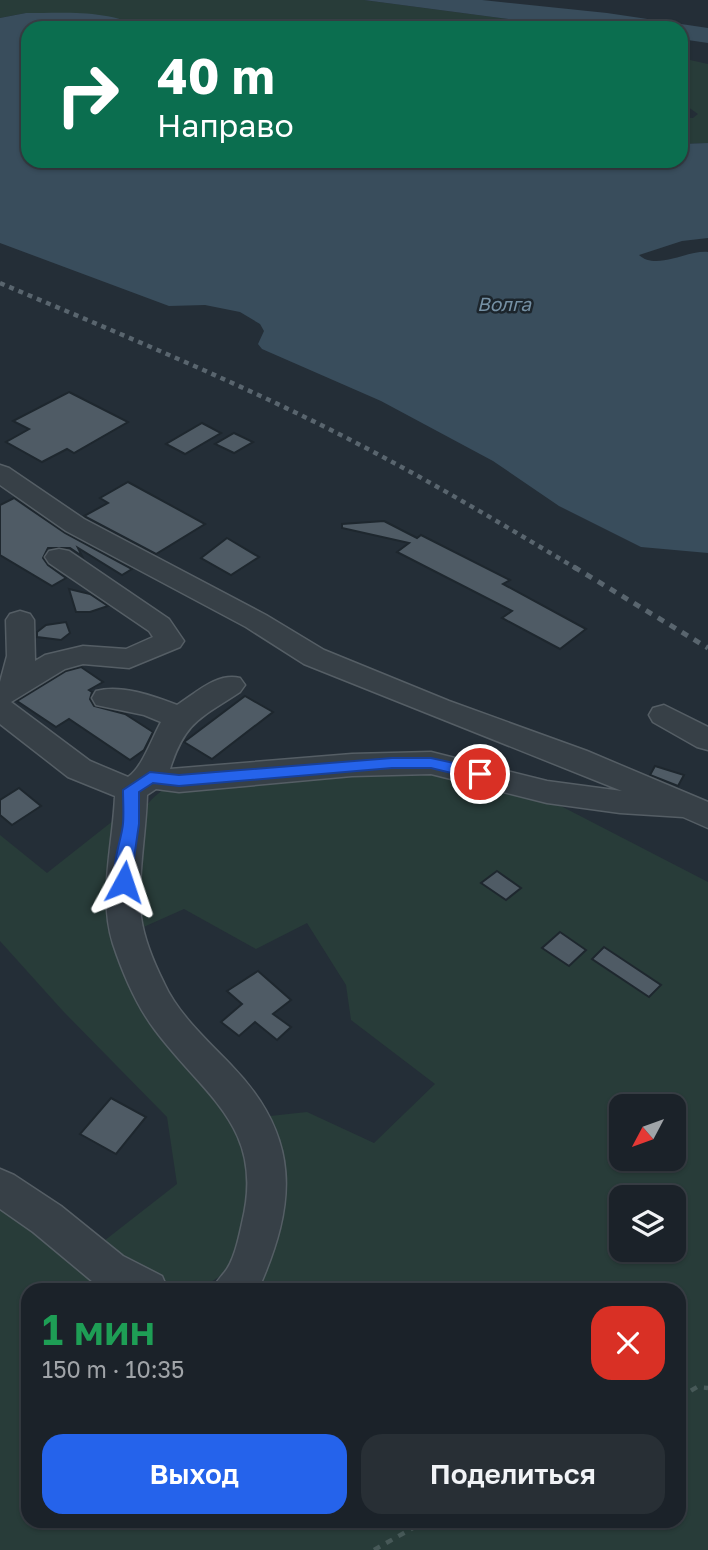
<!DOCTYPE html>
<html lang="ru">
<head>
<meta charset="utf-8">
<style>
	:root { --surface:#1b2229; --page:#282f35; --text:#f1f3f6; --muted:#a0a4a8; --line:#393f46; --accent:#2563eb }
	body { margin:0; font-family:"Golos Text",sans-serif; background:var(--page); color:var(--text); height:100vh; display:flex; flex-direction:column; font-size:26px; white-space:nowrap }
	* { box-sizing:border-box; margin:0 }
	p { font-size:23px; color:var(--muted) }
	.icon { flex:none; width:38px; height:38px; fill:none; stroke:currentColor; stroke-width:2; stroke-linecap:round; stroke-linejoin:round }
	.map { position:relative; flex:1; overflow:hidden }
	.drawer { position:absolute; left:21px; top:1283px; width:665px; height:245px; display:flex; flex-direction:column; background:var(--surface); border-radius:21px; box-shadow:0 2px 5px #0004,0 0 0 2px var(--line) }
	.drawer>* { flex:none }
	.top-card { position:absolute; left:21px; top:21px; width:667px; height:147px; border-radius:21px; box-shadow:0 2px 5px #0004,0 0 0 2px var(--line); background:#0b6e4f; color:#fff; overflow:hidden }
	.needle { width:46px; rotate:229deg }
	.buttons { position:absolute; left:609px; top:1094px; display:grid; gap:14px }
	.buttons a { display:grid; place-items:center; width:77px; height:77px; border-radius:14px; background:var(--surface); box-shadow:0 2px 5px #0004,0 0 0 2px var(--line); font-size:35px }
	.pin { position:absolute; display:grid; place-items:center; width:60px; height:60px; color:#fff; margin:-30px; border:4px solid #fff; border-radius:50%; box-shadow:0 2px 7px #0007 }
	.me { position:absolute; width:77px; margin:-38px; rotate:5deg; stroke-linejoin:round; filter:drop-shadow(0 0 5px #0008) }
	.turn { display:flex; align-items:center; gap:24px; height:147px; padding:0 21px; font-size:32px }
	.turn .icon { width:91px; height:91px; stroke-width:2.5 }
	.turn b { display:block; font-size:49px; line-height:60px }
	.round { display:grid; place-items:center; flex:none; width:74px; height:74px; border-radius:21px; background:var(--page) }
	.overview { display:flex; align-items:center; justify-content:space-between; height:119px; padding:0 21px }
	h1 { font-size:42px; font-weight:600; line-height:52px; color:#1e9e55 }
	.button { display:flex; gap:14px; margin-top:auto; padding:14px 21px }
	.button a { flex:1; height:80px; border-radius:21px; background:var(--accent); color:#fff; font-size:28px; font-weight:600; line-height:80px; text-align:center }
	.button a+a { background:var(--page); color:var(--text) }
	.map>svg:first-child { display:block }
	.green { fill:#283c39; fill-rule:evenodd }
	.water { fill:#394d5c }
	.building { fill:#4f5b65; stroke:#1e272e; stroke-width:2 }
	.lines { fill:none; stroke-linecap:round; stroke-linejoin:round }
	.minor-casing { stroke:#555e65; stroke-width:3 }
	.path { stroke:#475958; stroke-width:4.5; stroke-dasharray:7 7; stroke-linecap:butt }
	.minor { fill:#374047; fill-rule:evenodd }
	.rail-far1 { stroke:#59656e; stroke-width:4.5; stroke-dasharray:5 5; stroke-linecap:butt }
	.rail { stroke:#59656e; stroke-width:5; stroke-dasharray:7 7; stroke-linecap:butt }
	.route { fill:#2563eb; stroke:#184099; stroke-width:2 }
	.labels { text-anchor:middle; stroke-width:5; stroke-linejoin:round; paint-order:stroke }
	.far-water-label { font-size:19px; font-style:italic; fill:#7590a4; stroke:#1c252c }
</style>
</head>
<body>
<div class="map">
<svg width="708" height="1550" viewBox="0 0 708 1550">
	<rect width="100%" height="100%" fill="#242e37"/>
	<g class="green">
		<path d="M0 0H364L576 28H141L130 21 26 13 0 18Z"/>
		<path d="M681 58 708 64V143L681 144V117L693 118 698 114 681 102Z"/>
		<path d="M428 769 555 803 708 882V1550H0V1203L109 1290H28V1521H679V1290H251L278 1155 270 1116 307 1112 374 1143 435 1084 351 1020 346 985 307 923 256 949 184 909 139 929C136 903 135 826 148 804 152 798 159 793 164 789ZM621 1106H674V1158H621ZM621 1197H674V1250H621Z"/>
		<path d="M123 813 115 920 235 1110 255 1160 246 1245 226 1272 205 1286 176 1288 125 1258 104 1241 177 1184 167 1117 63 1011 0 941V835L47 873Z"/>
	</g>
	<g class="water">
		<path d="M364 0H482L607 13 708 28V43L681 39V28H576Z"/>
		<path d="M26 13C62 13 109 9 141 28H28V161H681V144L708 143V238L682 241 639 255C656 271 687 250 708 252V553L641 547 559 506 493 461 381 401 262 349 258 344 264 331 260 324 240 312 205 305 169 306 0 243V18Z"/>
	</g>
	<g class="building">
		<path d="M69 392 128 422 74 453 67 449 42 462 6 442 29 429 13 421Z"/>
		<path d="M202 423 221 433 185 454 166 444Z"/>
		<path d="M234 433 253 442 234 453 215 444Z"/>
		<path d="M128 482 205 524 156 554 84 516 108 503 100 498Z"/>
		<path d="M14 498 65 533 132 569 122 575 78 548 82 556 70 548H48L43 558 48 565 66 578 52 586 0 555V505Z"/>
		<path d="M384 521 417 538 421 535 510 580 503 584 586 629 560 649 502 618 512 611 397 552 409 543 342 528V524Z"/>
		<path d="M227 538 259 557 231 575 201 558Z"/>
		<path d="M69 589 90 594 108 606 90 612H76Z"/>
		<path d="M66 622 70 633 61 640 37 637V632L46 625Z"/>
		<path d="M81 667 103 682 89 690 92 692 90 699 94 706 125 714 153 732 144 750 130 760 69 719 56 727 17 701 66 671Z"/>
		<path d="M245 696 273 712 212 759 184 742Z"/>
		<path d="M655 766 684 775 678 786 650 775Z"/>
		<path d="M19 788 41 806 12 825 0 815V800Z"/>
		<path d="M497 871 521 888 506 900 481 883Z"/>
		<path d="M560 932 586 950 569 966 542 948Z"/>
		<path d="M604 947 661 985 649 997 592 959Z"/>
		<path d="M258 971 291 1000 273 1014 291 1027 277 1040 255 1022 239 1036 221 1022 242 1004 227 991Z"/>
		<path d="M111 1098 146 1117 116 1154 80 1134Z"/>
	</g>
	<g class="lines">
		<g class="minor-casing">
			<g id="minor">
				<path d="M0 465 9 468 84 519 266 615 324 650 449 701 587 751 708 802V828L683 817 620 813 547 803 431 774 352 776 179 792 156 789 147 795C146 835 137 877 141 917 144 939 154 963 164 983 178 1014 207 1040 231 1065 301 1137 297 1203 258 1290H212C216 1282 219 1279 224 1273 234 1262 239 1237 242 1223 266 1127 205 1097 155 1030 136 1005 123 974 113 944 98 896 113 845 115 796L68 777 0 724V682L7 656 6 620 10 614 20 611 30 614 34 620 35 661 45 655 83 646 126 649 153 637 149 631 49 563 45 557 49 551 59 549 69 551 169 619 184 641 180 647 129 668 83 664 65 669 11 702 90 761 128 777C142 768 152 738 161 722L144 715 96 705 92 698 96 691C121 684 154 696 177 705 196 693 217 672 240 678L245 685 240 692C201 718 185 721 170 769L352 754 431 752 547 781 622 791 304 664 246 627 66 531 0 485Z"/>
				<path d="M664 705 708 727V750L697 747 653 722 649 715 653 708Z"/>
				<path d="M0 1169 14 1175 61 1206 123 1256 162 1276 168 1290H107L93 1282 33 1232 0 1209Z"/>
			</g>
		</g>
		<g class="path">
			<path d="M679 1398 697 1387 708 1388"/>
			<path d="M374 1550 425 1521"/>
		</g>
		<use href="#minor" class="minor"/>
		<path class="rail-far1" d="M0 283C122 335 246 385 364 447 437 485 507 527 577 569"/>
		<path class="rail" d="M574 567 708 648"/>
	</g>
	<path class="route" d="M392 758H431L486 770 488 774 480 780 431 768H392L179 786 153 783 139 792V824L130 886H118C109 868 121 843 123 824 124 813 123 801 123 790L150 772 179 775Z"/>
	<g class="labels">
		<g class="far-water-label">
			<text x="504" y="311">Волга</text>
		</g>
	</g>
</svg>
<div class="buttons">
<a><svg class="needle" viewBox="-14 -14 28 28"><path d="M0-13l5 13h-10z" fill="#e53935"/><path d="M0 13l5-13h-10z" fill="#a0a4a8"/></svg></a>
<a><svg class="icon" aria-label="layers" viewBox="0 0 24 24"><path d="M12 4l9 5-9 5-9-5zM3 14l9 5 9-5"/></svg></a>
</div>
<div class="pin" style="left:480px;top:774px;background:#d93025"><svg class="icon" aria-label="arrive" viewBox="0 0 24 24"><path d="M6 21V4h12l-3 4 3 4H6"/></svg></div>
<svg class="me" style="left:124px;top:882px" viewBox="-20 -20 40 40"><path d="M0-17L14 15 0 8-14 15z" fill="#2563eb" stroke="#fff" stroke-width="4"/></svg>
<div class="top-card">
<div class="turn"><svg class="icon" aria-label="right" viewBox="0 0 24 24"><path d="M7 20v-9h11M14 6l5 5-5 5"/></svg><div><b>40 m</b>Направо</div></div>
</div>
<section class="drawer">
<div class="overview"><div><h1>1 мин</h1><p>150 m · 10:35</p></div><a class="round" style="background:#d93025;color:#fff"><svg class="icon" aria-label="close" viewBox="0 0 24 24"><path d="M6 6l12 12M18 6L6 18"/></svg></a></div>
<div class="button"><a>Выход</a><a>Поделиться</a></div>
</section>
</div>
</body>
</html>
